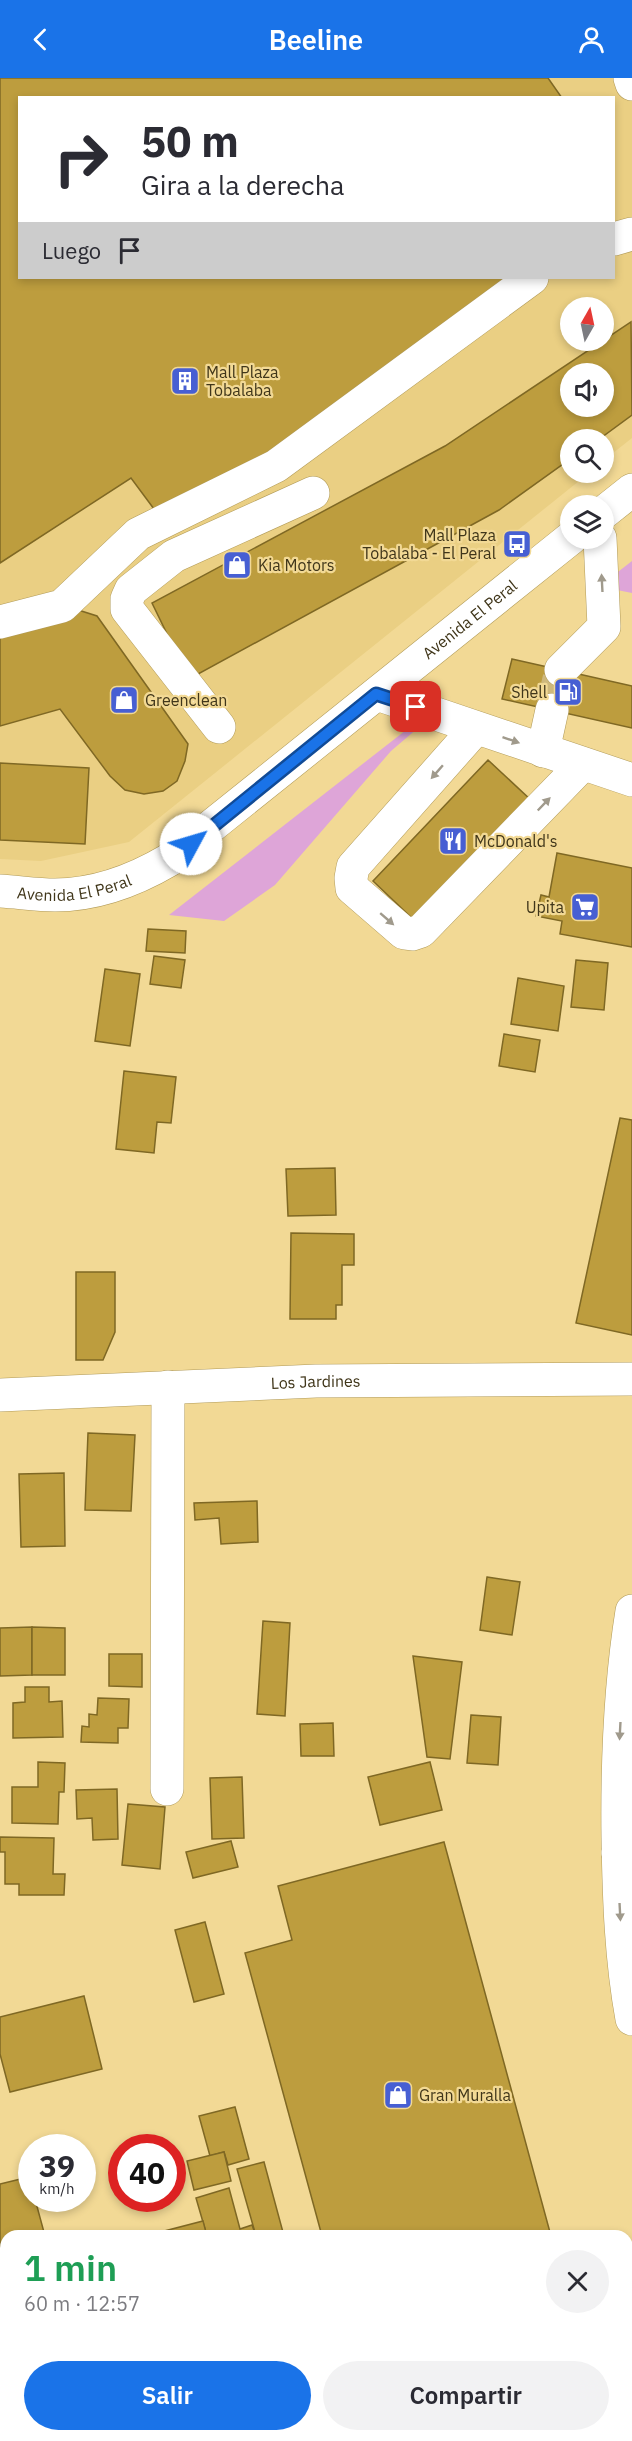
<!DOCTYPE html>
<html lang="es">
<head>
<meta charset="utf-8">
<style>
	:root { --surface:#fff; --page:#f2f2f3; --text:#2b2b33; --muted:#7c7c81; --accent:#1a73e8 }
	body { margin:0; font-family:"IBM Plex Sans",sans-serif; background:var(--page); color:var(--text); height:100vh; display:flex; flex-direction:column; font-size:22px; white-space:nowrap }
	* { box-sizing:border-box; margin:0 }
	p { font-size:20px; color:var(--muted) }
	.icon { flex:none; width:33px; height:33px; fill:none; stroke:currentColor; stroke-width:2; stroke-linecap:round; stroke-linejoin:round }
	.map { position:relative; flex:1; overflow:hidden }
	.drawer { position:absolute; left:0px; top:2152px; width:633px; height:212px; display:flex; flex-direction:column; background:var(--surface); border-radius:18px 18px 0 0; box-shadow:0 3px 9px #0003 }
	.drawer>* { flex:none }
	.top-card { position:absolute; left:18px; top:18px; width:597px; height:183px; border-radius:0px; box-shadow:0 3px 9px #0003; background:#fff; color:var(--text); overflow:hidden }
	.needle { width:39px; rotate:9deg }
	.tools { position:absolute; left:560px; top:219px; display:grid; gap:12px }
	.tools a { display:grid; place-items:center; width:54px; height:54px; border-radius:50%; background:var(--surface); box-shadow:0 3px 9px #0003; font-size:30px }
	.speed { position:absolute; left:18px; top:2056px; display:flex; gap:12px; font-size:30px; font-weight:700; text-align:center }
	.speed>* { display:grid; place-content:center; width:78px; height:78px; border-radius:50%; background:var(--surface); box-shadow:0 3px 9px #0003; line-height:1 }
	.speed small { font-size:15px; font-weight:400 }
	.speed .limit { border:9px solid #d22; background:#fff; color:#111 }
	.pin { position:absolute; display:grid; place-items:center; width:51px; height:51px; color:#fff; margin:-26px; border-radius:12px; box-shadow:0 3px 9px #0006 }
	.me { position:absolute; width:66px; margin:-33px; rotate:51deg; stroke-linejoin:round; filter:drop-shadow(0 0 4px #0008) }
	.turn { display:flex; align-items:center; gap:21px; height:126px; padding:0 24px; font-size:27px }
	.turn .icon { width:78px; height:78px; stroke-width:2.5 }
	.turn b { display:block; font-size:42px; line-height:51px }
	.then { display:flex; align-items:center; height:57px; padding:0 24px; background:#0003; gap:12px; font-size:22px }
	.round { display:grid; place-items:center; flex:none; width:63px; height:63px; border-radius:32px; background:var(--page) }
	.overview { display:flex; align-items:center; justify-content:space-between; height:102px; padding:0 24px }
	h1 { font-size:36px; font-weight:600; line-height:45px; color:#1e9e55 }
	.button { display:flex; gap:12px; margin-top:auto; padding:12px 24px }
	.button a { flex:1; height:69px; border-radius:36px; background:var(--accent); color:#fff; font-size:24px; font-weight:600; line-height:69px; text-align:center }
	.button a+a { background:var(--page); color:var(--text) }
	header { display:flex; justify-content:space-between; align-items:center; height:78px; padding:0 24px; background:var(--accent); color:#fff; font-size:27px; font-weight:600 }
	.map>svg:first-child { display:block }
	.built { fill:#eacf83; fill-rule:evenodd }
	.green { fill:#dea5d8 }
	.building { fill:#bd9d3e; stroke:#7f6824; stroke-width:1.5; fill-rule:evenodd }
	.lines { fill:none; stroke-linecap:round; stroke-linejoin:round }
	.minor-tunnel { stroke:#ceb87c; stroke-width:33; stroke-dasharray:33 16; stroke-linecap:butt }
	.minor-casing { stroke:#b19a57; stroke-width:34 }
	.major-casing { stroke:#b19a57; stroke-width:34 }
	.minor { stroke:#fff; stroke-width:33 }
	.major { stroke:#fff; stroke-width:33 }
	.oneway { fill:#a09a8c }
	.route-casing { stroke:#114b97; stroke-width:15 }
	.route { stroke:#1a73e8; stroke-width:10 }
	.labels { text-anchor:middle; stroke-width:4.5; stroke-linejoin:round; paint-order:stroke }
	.poi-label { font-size:16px; fill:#40361a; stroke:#f2d995; text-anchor:start }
	.street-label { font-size:16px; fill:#40361a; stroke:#f2d995 }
</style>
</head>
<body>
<header><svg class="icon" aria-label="back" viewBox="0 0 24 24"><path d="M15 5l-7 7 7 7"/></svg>Beeline<svg class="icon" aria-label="person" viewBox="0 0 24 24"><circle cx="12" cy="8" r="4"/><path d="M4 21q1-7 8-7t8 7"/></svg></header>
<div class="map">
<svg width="632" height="2363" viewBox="0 0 632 2363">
	<rect width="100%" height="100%" fill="#f2d995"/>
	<path class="built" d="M0 0H632V360L603 383V362H570V394L589 395 129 764 41 783 0 781ZM20 20H614V200H20ZM570 230H603V262H570ZM570 296H603V328H570Z"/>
	<g class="green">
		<path d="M632 483V515L617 512 614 497Z"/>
		<path d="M410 649 418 650 391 673 275 807 224 843 169 837Z"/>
	</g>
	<g class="building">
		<path d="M0 0H548L562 20H20V200H510L288 367 154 431 131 400 0 485Z"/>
		<path d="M631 244 632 337 598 362H570V381L499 432 189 601 152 525 445 368ZM570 296H603V328H570Z"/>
		<path d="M75 531 97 538 188 666 185 683 177 703 163 713 144 716 125 712 110 698 60 631 0 648V553Z"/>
		<path d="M512 581 632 608V650L502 621Z"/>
		<path d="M488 682 532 723 416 844 373 803Z"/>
		<path d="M0 685 89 690 85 766 0 762Z"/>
		<path d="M557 775 632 790V869L560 856 562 843 536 838 541 817 549 819Z"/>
		<path d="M148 851 186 853 185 875 146 873Z"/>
		<path d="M154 878 185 882 181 910 150 906Z"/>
		<path d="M576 882 608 885 604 932 571 929Z"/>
		<path d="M105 891 140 896 130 968 95 963Z"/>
		<path d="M518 900 564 908 558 953 511 946Z"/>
		<path d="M504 956 540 962 535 994 499 988Z"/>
		<path d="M124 993 176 999 171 1045 157 1044 154 1075 116 1071Z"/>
		<path d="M620 1040 632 1042V1257L576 1245Z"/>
		<path d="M335 1090 336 1137 288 1138 286 1091Z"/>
		<path d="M291 1155 354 1156V1187H342V1227H336V1241H290Z"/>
		<path d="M76 1194H115V1254L103 1282H76Z"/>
		<path d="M88 1355 135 1357 131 1433 85 1432Z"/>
		<path d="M64 1395 65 1468 21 1469 19 1396Z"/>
		<path d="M257 1423 258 1464 221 1466 219 1440 195 1442 194 1425Z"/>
		<path d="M487 1499 520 1504 512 1557 480 1552Z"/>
		<path d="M263 1543 290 1545 285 1638 257 1636Z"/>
		<path d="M32 1549V1597L0 1598V1550Z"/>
		<path d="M32 1549 65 1550V1597H32Z"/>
		<path d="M109 1576H142V1609L109 1608Z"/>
		<path d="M413 1578 462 1584 450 1681 427 1679Z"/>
		<path d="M25 1609H49V1624L62 1623 63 1659 13 1660V1625L25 1624Z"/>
		<path d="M98 1620 129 1621 128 1650H118V1665L81 1664 82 1648 89 1649V1636L97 1637Z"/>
		<path d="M471 1637 501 1639 498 1687 467 1685Z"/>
		<path d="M333 1645 334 1678H301L300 1646Z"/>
		<path d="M38 1684 65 1685 64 1714H59L58 1746 12 1745V1709H38Z"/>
		<path d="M430 1684 442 1732 380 1747 368 1699Z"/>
		<path d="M242 1699 244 1760 212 1761 210 1700Z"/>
		<path d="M117 1711 118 1761 93 1762 92 1740 77 1741 76 1712Z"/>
		<path d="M128 1726 165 1729 160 1791 122 1787Z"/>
		<path d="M0 1759 54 1760 53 1796H65L64 1817H19V1806H5V1774H0Z"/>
		<path d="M231 1763 238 1789 193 1800 186 1774Z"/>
		<path d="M444 1764 551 2158H322L245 1875 292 1862 278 1808Z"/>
		<path d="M205 1844 224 1916 194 1924 175 1852Z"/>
		<path d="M84 1918 102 1991 10 2014 0 1976V1939Z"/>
		<path d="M235 2029 249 2081 228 2087 224 2074 210 2078 199 2038Z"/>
		<path d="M224 2074 231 2103 194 2112 187 2083Z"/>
		<path d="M264 2084 284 2158H256L237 2091Z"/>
		<path d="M29 2099 32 2121H35L45 2158H6V2236L0 2238V2106Z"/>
		<path d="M229 2110 240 2151 252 2147 256 2158H207L196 2120Z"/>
		<path d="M203 2143 207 2158H145Z"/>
		<path d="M6 2290V2358H92L94 2363H0V2292Z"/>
		<path d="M159 2358H204L205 2363H161Z"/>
	</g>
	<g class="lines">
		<path class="minor-tunnel" d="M552 632 561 592"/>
		<g class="minor-casing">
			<g id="minor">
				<path d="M630 0 632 6"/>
				<path d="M614 161 632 156"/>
				<path d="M603 435 632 412"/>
				<path d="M0 544 62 528 138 456 276 388 532 200"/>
				<path d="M561 592 604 549 600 460"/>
				<path d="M377 616 632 702"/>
				<path d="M219 649 127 531V521L131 512 174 478 313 415"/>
				<path d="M476 650 353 789 351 800 352 810 404 855 412 856 421 853 583 686"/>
				<path d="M543 673 552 632"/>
				<path id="s1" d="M0 813C18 814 37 817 55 817 96 817 135 802 169 782L571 460"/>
				<path id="s2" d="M0 1317 316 1303 632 1301"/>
				<path d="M632 1533C620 1608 617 1684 618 1760 619 1820 621 1881 632 1941"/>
				<path d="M167 1711 168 1309"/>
			</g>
		</g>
		<g class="major-casing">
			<path id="major" d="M618 1775 632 1728"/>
		</g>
		<use href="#minor" class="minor"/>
		<use href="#major" class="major"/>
	</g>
	<defs><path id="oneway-solid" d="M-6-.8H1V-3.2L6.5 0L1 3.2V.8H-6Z" transform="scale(1.5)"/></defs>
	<g class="oneway">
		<use href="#oneway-solid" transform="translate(602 505) rotate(-93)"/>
		<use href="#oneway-solid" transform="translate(511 662) rotate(19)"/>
		<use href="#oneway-solid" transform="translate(437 694) rotate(131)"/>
		<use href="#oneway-solid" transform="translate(544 726) rotate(-46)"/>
		<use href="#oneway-solid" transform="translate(387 841) rotate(41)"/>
		<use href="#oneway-solid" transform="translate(620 1653) rotate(93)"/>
		<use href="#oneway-solid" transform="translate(620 1834) rotate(87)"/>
	</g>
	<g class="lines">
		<g class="route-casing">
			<path id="route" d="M191 766 376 616 416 629"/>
		</g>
		<use href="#route" class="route"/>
	</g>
	<defs>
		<g id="building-square" transform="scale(1.5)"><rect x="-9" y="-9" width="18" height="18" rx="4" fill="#475fd3" stroke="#f2d995"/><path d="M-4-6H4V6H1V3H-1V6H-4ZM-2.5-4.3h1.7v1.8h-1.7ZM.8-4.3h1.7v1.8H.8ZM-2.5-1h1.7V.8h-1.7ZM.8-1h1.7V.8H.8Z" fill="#fff"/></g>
		<g id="bus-square" transform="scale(1.5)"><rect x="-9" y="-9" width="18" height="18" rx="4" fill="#475fd3" stroke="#f2d995"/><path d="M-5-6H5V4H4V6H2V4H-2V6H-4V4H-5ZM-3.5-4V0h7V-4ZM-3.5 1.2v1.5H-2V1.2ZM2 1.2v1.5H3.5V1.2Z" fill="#fff"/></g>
		<g id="shop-square" transform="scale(1.5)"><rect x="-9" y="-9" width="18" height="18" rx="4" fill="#475fd3" stroke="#f2d995"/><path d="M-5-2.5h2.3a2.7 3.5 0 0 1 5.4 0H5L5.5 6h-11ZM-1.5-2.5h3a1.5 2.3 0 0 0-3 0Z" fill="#fff"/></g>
		<g id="fuel-square" transform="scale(1.5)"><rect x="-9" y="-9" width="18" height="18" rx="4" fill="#475fd3" stroke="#f2d995"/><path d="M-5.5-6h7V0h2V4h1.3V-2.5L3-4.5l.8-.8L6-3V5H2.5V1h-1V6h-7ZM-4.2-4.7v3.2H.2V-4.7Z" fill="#fff"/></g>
		<g id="restaurant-square" transform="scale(1.5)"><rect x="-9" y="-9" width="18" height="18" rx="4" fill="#475fd3" stroke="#f2d995"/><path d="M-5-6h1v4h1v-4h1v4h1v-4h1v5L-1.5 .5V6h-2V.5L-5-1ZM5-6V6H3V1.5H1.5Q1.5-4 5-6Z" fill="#fff"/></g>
		<g id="supermarket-square" transform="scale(1.5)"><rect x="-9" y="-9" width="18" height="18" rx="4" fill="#475fd3" stroke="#f2d995"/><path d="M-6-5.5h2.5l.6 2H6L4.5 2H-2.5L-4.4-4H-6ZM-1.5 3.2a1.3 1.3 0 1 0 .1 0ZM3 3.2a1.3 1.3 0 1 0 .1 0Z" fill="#fff"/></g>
	</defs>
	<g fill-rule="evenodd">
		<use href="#building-square" x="185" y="303"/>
		<use href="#bus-square" x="517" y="466"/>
		<use href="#shop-square" x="237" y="487"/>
		<use href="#fuel-square" x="568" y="614"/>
		<use href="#shop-square" x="124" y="622"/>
		<use href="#restaurant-square" x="453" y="763"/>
		<use href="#supermarket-square" x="585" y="829"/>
		<use href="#shop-square" x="398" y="2017"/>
	</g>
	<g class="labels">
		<g class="poi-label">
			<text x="206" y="300">Mall Plaza<tspan x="206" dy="18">Tobalaba</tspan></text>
			<text x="496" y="463" text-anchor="end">Mall Plaza<tspan x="496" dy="18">Tobalaba - El Peral</tspan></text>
			<text x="258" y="493">Kia Motors</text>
			<text x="547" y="620" text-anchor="end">Shell</text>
			<text x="145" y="628">Greenclean</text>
			<text x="474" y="769">McDonald's</text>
			<text x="564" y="835" text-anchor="end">Upita</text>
			<text x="419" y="2023">Gran Muralla</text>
		</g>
		<g class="street-label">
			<text dy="6" stroke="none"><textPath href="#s1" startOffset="561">Avenida El Peral</textPath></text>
			<text dy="6" stroke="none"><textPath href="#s1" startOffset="75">Avenida El Peral</textPath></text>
			<text dy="6" stroke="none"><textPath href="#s2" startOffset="316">Los Jardines</textPath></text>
		</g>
	</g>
</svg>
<div class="tools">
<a><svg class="needle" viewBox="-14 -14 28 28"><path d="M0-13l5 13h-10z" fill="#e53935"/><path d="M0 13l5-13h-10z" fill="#7c7c81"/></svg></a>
<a><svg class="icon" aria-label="sound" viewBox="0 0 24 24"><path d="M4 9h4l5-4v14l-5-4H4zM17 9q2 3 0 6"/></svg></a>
<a><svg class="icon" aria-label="search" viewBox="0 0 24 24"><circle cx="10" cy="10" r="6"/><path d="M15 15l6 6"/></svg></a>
<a><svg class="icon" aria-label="layers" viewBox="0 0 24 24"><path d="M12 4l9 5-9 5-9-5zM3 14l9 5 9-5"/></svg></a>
</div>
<div class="speed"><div>39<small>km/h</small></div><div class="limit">40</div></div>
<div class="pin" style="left:416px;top:629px;background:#d93025"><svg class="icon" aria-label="arrive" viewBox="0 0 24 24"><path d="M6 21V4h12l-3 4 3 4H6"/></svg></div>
<svg class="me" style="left:191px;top:766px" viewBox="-20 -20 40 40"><circle r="19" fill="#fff"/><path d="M0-13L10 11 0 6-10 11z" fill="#1a73e8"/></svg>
<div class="top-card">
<div class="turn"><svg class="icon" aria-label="right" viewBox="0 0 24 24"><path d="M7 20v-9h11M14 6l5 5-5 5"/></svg><div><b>50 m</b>Gira a la derecha</div></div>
<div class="then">Luego<svg class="icon" aria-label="arrive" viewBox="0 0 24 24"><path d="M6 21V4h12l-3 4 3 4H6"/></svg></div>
</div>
<section class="drawer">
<div class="overview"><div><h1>1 min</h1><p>60 m · 12:57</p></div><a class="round"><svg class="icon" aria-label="close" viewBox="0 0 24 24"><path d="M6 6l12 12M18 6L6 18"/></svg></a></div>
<div class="button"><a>Salir</a><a>Compartir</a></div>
</section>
</div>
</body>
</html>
